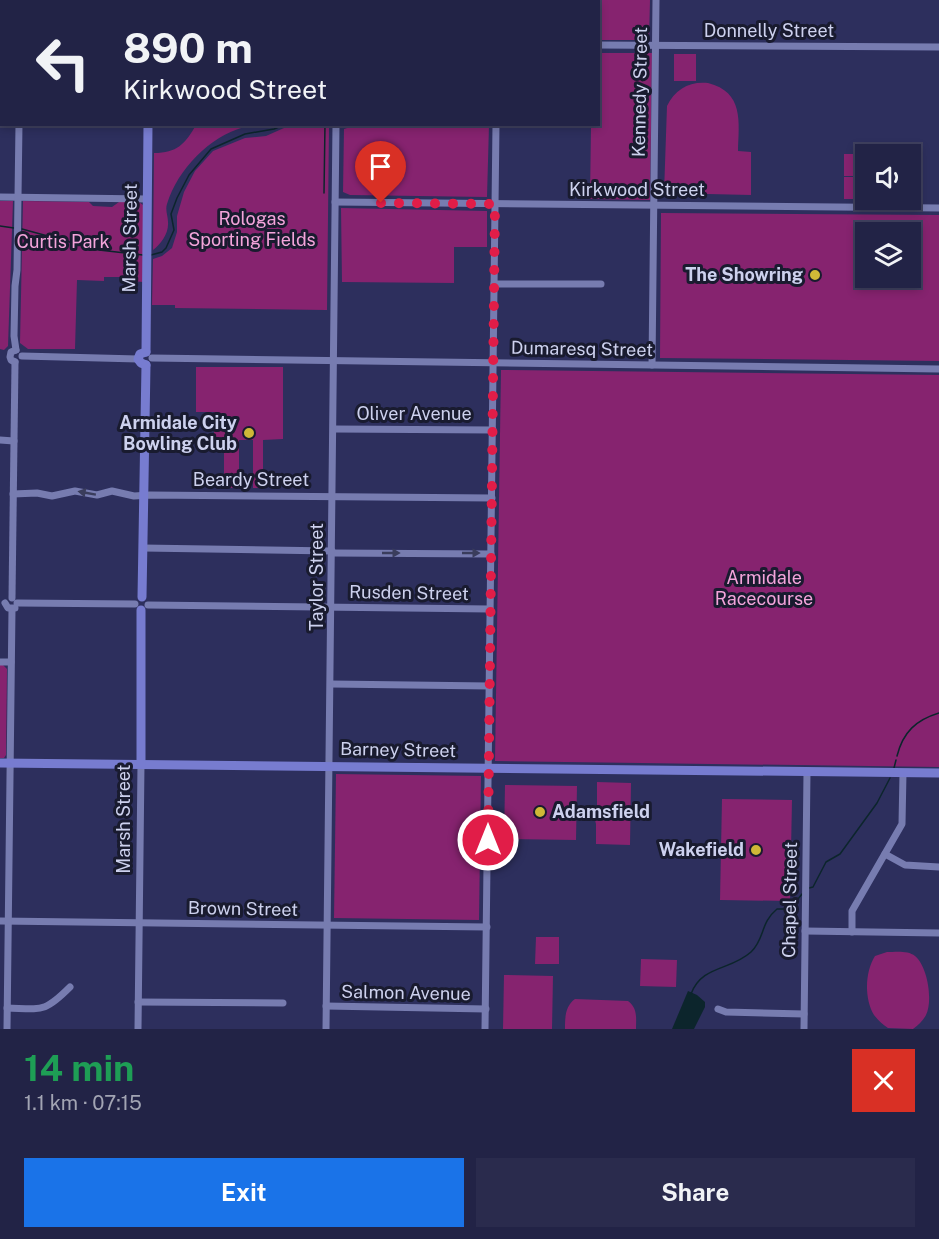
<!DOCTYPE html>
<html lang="en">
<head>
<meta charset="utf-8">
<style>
	:root { --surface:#222346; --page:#2a2b4d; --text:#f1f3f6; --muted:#a2a4b3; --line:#3f405f; --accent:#1a73e8 }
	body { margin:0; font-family:"Public Sans",sans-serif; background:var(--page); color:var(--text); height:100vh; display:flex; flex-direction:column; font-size:22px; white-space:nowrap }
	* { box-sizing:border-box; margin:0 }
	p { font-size:20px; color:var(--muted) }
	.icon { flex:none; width:33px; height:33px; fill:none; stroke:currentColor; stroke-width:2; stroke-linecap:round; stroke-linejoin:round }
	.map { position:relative; height:1029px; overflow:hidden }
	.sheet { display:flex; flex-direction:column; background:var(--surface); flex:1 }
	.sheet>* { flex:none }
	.top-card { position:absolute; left:0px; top:0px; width:600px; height:126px; box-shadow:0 3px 9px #0003,0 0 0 2px var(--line); background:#222346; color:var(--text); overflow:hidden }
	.buttons { position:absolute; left:855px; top:144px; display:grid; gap:12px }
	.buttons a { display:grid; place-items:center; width:66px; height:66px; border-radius:0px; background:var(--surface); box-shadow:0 3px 9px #0003,0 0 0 2px var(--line); font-size:30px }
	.pin { position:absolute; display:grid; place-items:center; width:51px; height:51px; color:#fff; margin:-62px -26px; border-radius:50% 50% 50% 0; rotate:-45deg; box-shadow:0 0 6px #0007 }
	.pin .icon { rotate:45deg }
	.me { position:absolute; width:66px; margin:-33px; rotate:0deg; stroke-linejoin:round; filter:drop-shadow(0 0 4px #0008) }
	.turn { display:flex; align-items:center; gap:21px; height:126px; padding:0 24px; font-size:27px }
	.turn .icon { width:78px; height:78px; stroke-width:2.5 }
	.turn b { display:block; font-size:42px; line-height:51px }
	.round { display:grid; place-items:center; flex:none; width:63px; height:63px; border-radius:0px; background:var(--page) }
	.head { display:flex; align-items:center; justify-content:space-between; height:102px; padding:0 24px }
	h1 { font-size:36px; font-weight:700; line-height:45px; color:#1e9e55 }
	.primary-button { display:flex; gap:12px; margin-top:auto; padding:12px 24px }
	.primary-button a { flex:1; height:69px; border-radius:0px; background:var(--accent); color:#fff; font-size:24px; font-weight:700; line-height:69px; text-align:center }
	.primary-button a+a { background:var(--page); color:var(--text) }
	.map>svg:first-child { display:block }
	.green { fill:#86236f; fill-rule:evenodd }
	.water { fill:#0c252c }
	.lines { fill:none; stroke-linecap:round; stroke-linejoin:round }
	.stream { stroke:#0c252c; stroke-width:1.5 }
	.minor { stroke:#777cb0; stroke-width:7 }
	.major { stroke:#777cd0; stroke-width:9 }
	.oneway { fill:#3a3d5c }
	.route { stroke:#e11d48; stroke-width:10; stroke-dasharray:0 18 }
	.poi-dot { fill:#cfb837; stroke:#191b2f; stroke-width:2 }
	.labels { text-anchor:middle; stroke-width:6; stroke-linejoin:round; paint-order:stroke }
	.street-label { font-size:18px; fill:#cdd1ee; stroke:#191b2f }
	.park-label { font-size:18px; fill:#f4a4db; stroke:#191b2f }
	.poi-label { font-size:18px; font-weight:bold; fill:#cdd1ee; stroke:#191b2f; text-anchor:end }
</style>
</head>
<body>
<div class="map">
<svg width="939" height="1029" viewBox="0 0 939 1029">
	<rect width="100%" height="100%" fill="#2d2f5d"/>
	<g class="green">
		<path d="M506 0H650L649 40H599L598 2H506Z"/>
		<path d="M599 53H652L650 200 590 199 591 125 598 124Z"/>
		<rect x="674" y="54" width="22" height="27"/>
		<path d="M708 83C744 92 739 122 738 151L751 152V195L664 193 667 106C675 89 690 81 708 83Z"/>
		<path d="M360 124 489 125 487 197 350 195 343 192 344 129Z"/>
		<path d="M196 125H267C260 125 251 125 244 127 209 137 178 169 167 204 165 210 168 216 168 222 169 233 161 244 153 250L154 153C177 153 185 144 196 125Z"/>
		<path d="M329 126 327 310 175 308V305H152L153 259 162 256 172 248 177 232V216L184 192 195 171 213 151 245 138 266 136 284 128Z"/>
		<path d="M844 154H866L865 176H844Z"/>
		<rect x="844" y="177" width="21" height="22"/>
		<path d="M0 201H13L8 346 4 350 0 349Z"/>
		<path d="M23 201 89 202 93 206 112 207 119 202H139L143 205V282L132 281V277H104V281L77 280 75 349H28L20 343Z"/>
		<path d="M341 208 487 211V247H454V283L342 282Z"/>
		<path d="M661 213 939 215V361L660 358ZM866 232H910V278H866Z"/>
		<path d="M196 367H283V439L263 440V488H253V440H239V488H224V440H214V412H196Z"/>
		<path d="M501 370 939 375V767L495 761Z"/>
		<path d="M0 665H3L7 669 6 755 4 758H0Z"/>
		<path d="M336 774 481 776 479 920 334 918Z"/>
		<path d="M597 782 631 783 630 845 596 844V824L594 816 597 806Z"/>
		<path d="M505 785 577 786 576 840 504 839Z"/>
		<path d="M722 799 792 800 790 901 720 900Z"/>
		<path d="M536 937H559V964H535Z"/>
		<path d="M887 952C895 952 908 950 915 956 928 967 933 1001 926 1015 923 1021 918 1025 913 1029L888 1028C883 1025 878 1020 874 1015 864 998 865 972 875 956Z"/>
		<path d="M641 959 677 960 676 987 640 986Z"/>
		<path d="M504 975 553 976 552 1029H503Z"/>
		<path d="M575 999 628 1001C638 1008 636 1019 636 1029H565C565 1018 565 1006 575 999Z"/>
	</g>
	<path class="water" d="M688 991 697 995 705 1002V1007L694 1029H672Z"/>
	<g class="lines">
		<g class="stream">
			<path d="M496 0 497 2"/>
			<path d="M484 2 485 0"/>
			<path d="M324 193 325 124"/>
			<path d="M0 226 14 228"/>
			<path d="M22 229 99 250 143 255"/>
			<path d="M151 255 162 252 166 248 174 230 171 214 177 198 189 175 211 149 245 134 274 129 286 124"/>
			<path d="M897 756C903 732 916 720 939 713"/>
			<path d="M894 768 896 760"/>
			<path d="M809 888 813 887 826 862 840 854 877 803 890 778"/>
			<path d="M691 994C702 965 730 971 751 952 765 939 760 923 777 909H790L802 894"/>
		</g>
		<g class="minor">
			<path d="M269 0V2"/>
			<path d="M20 2V0"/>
			<path d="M338 2V0"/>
			<path d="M410 2V0"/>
			<path d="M0 38H2"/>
			<path d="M598 45 939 47"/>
			<path d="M0 197 147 199"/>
			<path d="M335 202 939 208"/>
			<path d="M494 284H601"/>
			<path d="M16 350 14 336 15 286 17 270 19 124"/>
			<path d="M22 356 138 359"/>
			<path d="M152 358 939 369"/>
			<path d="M15 362 11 360 10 357 11 352 16 350"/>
			<path d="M652 365 656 0"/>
			<path d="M334 429 493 430"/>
			<path d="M0 440 14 441"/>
			<path d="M13 494 37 493 52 496 75 491 97 495 112 491 134 496 150 495 492 498"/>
			<path d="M143 548 332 551"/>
			<path d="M332 553 491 554"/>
			<path d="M12 598 15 362"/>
			<path d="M5 603 8 608H15"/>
			<path d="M17 603 135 604"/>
			<path d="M148 605 490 609"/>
			<path d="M0 662H11"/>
			<path d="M331 684 490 686"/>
			<path d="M885 854 905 865 939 867"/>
			<path d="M0 921 487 927"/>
			<path d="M805 931 939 933"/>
			<path d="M852 932V911L902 824 903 773"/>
			<path d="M138 1002 283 1003"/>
			<path d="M326 1006 486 1009"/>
			<path d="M7 1008C42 1009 44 1013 70 987"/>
			<path d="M718 1009 726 1012 804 1014"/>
			<path d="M7 1029 12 609"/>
			<path d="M138 1029 141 764"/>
			<path d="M326 1029 336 124"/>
			<path d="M485 1029 496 124"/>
			<path d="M804 1029 807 772"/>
		</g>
		<g class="major">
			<path d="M149 2V0"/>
			<path d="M146 352 148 124"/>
			<path d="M146 365 141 363 138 359 140 354 146 352"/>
			<path d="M142 597 146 365"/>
			<path d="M0 763 939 773"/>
			<path d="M141 764V610"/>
		</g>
	</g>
	<defs><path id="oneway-solid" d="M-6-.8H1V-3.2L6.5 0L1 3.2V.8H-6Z" transform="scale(1.5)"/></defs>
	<g class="oneway">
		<use href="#oneway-solid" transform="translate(87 493) rotate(-170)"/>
		<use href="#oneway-solid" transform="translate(391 553)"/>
		<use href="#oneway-solid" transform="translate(471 553)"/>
	</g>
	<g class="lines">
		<path class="route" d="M381 203 495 204 488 840"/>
	</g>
	<g class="poi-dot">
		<circle cx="815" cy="275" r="6"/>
		<circle cx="249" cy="433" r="6"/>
		<circle cx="540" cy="812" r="6"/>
		<circle cx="756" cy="850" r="6"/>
	</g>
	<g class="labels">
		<g class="street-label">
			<text x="769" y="37">Donnelly Street</text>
			<text transform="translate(640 92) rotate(-89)" y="6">Kennedy Street</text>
			<text x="637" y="196">Kirkwood Street</text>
			<text transform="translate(130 238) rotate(-89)" y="6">Marsh Street</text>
			<text transform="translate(582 349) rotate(1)" y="6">Dumaresq Street</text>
			<text x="414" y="420">Oliver Avenue</text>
			<text x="251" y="486">Beardy Street</text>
			<text transform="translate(317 577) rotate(-90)" y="6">Taylor Street</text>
			<text transform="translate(409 593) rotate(1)" y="6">Rusden Street</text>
			<text transform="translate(398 750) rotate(1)" y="6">Barney Street</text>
			<text transform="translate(124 819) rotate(-90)" y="6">Marsh Street</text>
			<text transform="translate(790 900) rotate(-89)" y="6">Chapel Street</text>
			<text transform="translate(243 909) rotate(1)" y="6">Brown Street</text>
			<text transform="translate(406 993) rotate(1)" y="6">Salmon Avenue</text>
		</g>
		<g class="park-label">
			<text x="252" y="225">Rologas<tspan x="252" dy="21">Sporting Fields</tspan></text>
			<text x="63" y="248">Curtis Park</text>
			<text x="764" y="584">Armidale<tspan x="764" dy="21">Racecourse</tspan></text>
		</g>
		<g class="poi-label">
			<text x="803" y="281">The Showring</text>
			<text x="237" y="429">Armidale City<tspan x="237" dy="21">Bowling Club</tspan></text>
			<text x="552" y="818" text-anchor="start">Adamsfield</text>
			<text x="744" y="856">Wakefield</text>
		</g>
	</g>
</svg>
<div class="buttons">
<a><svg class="icon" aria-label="sound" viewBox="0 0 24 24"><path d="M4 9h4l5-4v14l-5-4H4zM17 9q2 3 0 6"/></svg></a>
<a><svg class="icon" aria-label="layers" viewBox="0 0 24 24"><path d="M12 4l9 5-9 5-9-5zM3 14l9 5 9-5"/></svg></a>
</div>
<div class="pin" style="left:381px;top:203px;background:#d93025"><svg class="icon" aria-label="arrive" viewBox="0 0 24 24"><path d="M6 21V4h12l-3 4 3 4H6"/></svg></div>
<svg class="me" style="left:488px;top:840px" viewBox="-20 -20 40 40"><circle r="17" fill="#e11d48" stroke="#fff" stroke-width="3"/><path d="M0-11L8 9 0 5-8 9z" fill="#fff"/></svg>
<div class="top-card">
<div class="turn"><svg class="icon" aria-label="left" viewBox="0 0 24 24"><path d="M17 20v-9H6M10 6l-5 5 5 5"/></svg><div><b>890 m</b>Kirkwood Street</div></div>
</div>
</div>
<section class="sheet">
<div class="head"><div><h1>14 min</h1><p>1.1 km · 07:15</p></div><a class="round" style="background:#d93025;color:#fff"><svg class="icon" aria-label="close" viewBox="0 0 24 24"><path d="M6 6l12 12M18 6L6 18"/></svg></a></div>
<div class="primary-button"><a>Exit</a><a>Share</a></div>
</section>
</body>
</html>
